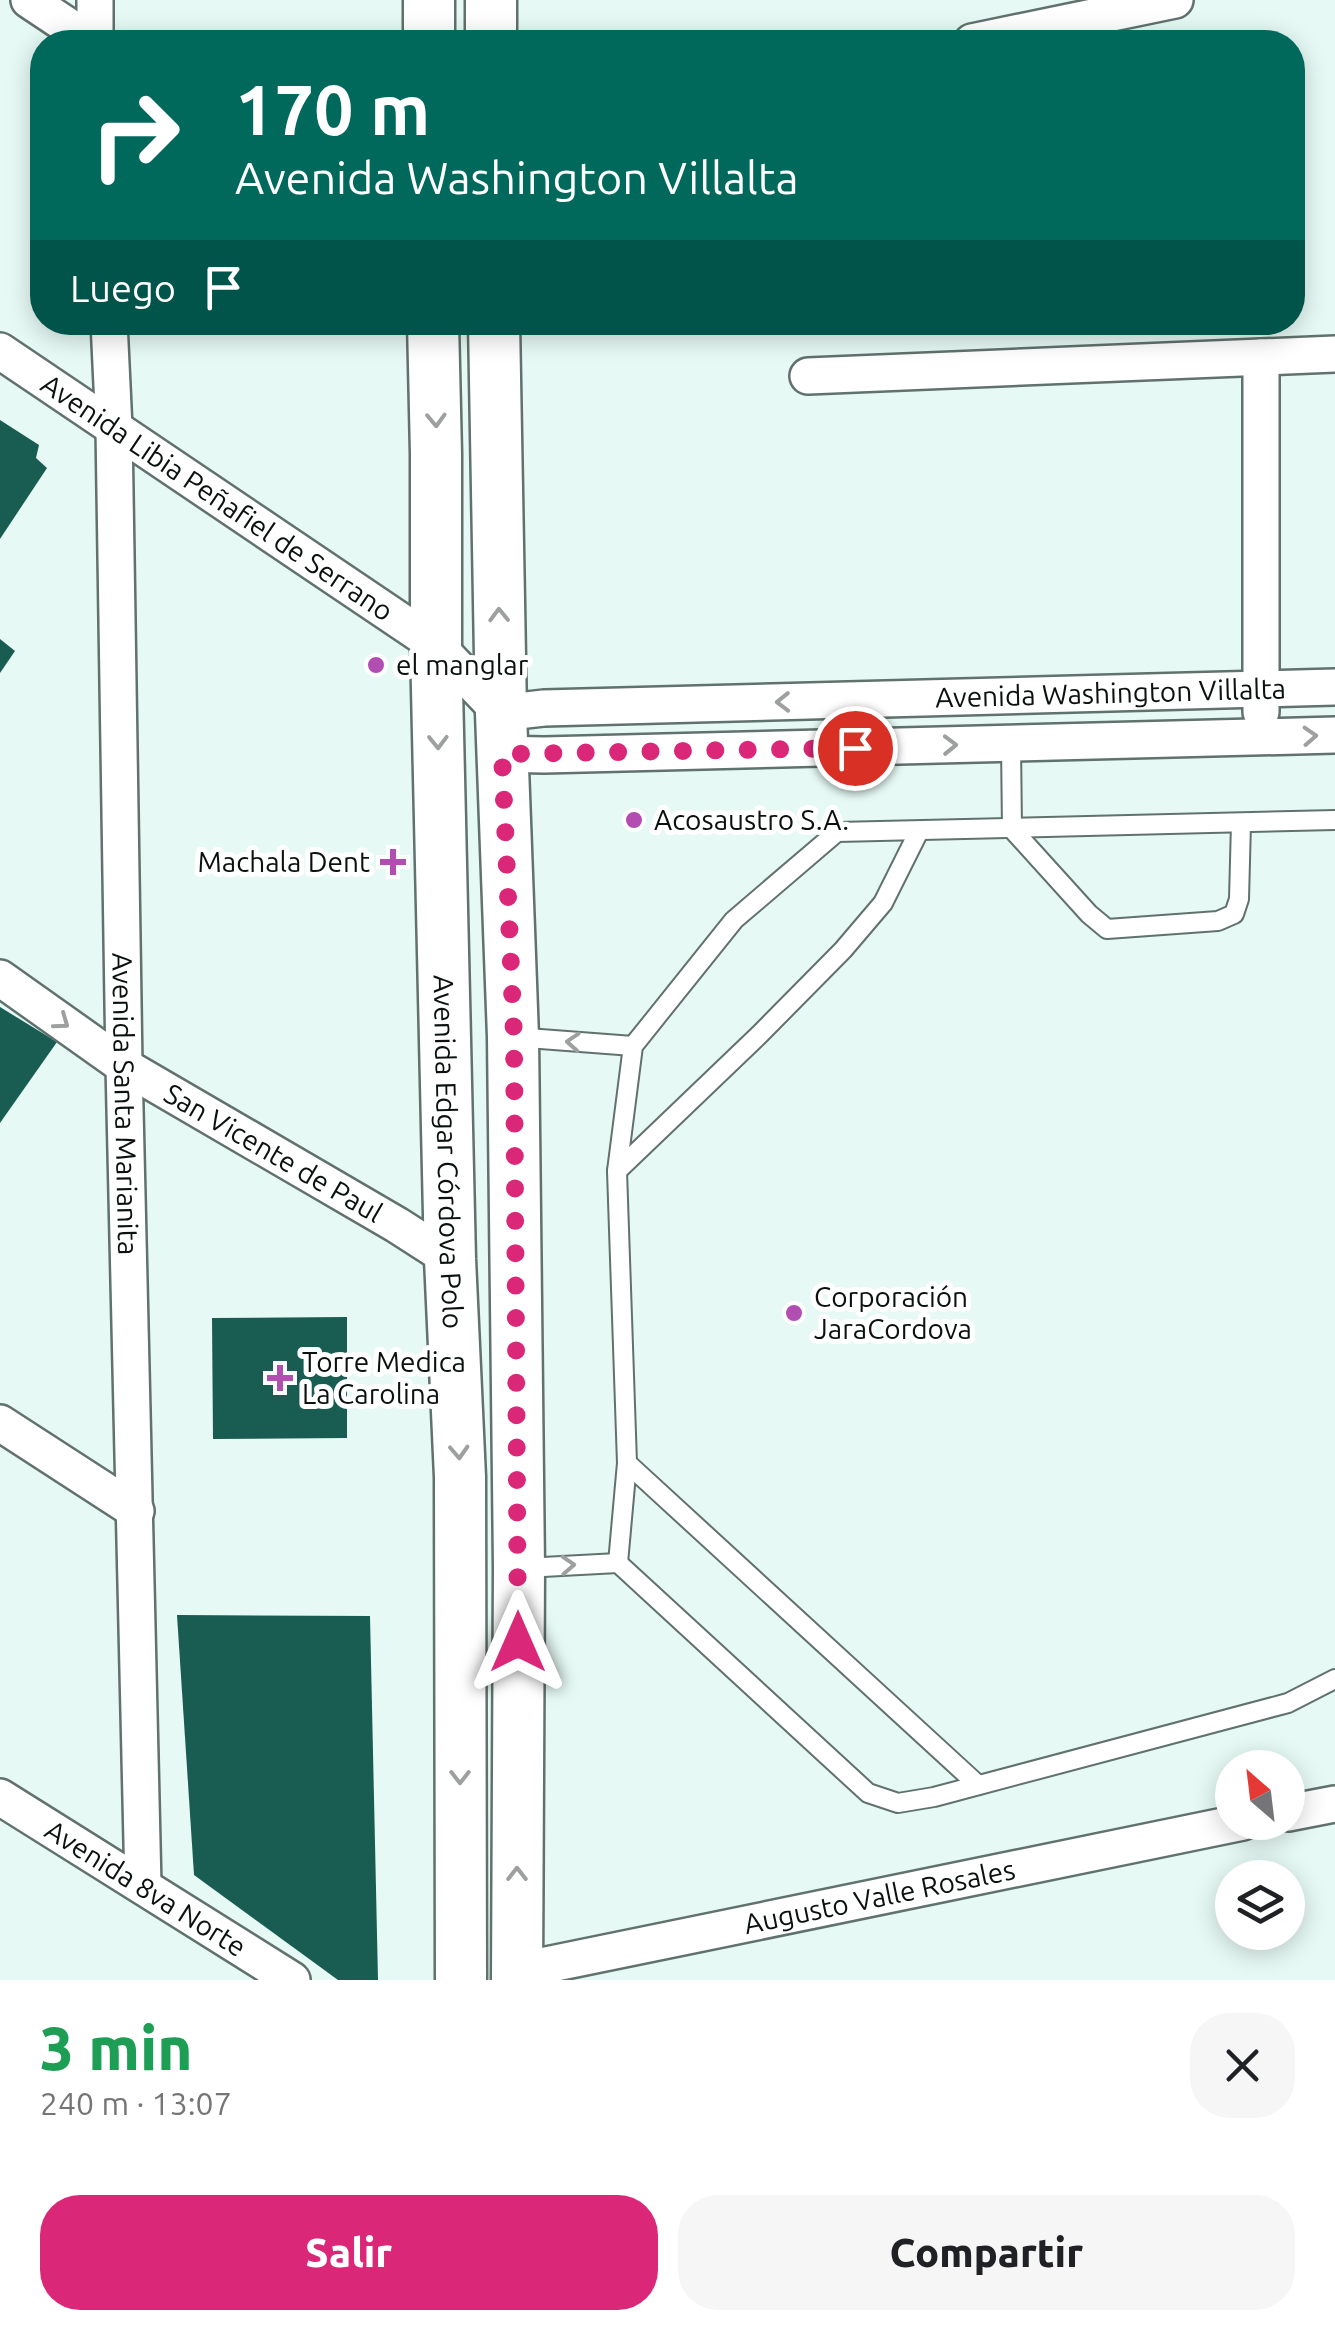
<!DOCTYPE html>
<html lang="es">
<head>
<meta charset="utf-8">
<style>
	:root { --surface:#fff; --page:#f6f6f6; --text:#202124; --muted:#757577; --accent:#db2777 }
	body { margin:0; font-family:Ubuntu,sans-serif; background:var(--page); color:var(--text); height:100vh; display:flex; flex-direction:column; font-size:38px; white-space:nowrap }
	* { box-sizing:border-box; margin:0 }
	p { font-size:32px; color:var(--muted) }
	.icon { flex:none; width:55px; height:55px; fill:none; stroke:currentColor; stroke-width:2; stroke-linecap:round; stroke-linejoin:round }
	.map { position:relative; height:1980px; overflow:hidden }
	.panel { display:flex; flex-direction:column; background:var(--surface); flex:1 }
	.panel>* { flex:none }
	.top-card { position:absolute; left:30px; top:30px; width:1275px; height:305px; border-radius:40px; box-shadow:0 5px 25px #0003; background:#00695c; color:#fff; overflow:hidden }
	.needle { width:65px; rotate:332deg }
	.fabs { position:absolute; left:1215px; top:1750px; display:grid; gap:20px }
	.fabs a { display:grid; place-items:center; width:90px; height:90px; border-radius:50%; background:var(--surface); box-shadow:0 5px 25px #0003; font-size:50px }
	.pin { position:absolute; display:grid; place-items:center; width:85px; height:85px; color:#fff; margin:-42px; border:5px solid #fff; border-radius:50%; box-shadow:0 2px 10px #0007 }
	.me { position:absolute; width:110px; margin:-55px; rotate:0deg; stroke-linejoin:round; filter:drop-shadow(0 0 8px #0008) }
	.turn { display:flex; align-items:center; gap:35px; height:210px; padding:0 40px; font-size:45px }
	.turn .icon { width:130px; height:130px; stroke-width:2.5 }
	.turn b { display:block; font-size:70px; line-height:85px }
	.then { display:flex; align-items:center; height:95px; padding:0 40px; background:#0003; gap:20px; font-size:38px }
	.round { display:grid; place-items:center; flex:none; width:105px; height:105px; border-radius:40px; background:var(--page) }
	.overview { display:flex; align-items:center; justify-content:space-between; height:170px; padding:0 40px }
	h1 { font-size:60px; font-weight:800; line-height:75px; color:#1e9e55 }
	.primary-button { display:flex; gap:20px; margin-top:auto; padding:20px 40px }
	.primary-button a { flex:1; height:115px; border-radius:40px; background:var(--accent); color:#fff; font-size:40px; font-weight:800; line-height:115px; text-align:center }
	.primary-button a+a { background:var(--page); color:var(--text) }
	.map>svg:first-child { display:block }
	.building { fill:#195c52 }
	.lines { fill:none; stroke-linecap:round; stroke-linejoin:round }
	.lane-casing { stroke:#61716d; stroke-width:22 }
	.street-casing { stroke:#61716d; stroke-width:40 }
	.secondary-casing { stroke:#61716d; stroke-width:55 }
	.lane { stroke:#fff; stroke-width:18 }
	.street { stroke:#fff; stroke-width:35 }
	.secondary { stroke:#fff; stroke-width:50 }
	.oneway { stroke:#9da09f }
	.route { stroke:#db2777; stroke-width:18; stroke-dasharray:0 32.4 }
	.poi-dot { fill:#b24db2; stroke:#fff; stroke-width:4 }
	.labels { text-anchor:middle; stroke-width:10; stroke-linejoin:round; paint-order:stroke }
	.street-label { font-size:28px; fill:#0a110f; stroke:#fff }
	.poi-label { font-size:28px; fill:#0a110f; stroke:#fff; text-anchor:start }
</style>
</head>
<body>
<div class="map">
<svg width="1335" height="1980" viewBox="0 0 1335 1980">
	<rect width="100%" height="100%" fill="#e6f9f4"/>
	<g class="building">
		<path d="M0 420 39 445 36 458 47 468 0 539Z"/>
		<path d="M0 639 15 651 0 673Z"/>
		<path d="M0 1007 57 1042 0 1123Z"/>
		<path d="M347 1317V1438L213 1439 212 1318Z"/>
		<path d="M177 1615 370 1616 378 1980H338L194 1875Z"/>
	</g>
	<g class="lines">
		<g class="lane-casing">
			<g id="lane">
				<path d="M1011 744 1012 829 1089 914 1107 929 1218 921 1234 914 1239 899 1241 823"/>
				<path d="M514 1037 633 1046"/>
				<path d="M617 1171 759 1035 843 950 883 903 919 831"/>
				<path d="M627 1463 978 1785"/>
				<path d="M618 1563 627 1463 617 1171 633 1046 734 920 837 832 1335 820"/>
				<path d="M524 1568 618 1563 868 1793 898 1803 934 1797 1288 1703 1335 1679"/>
			</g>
		</g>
		<g class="street-casing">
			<g id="street">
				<path d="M29 0 92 42"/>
				<path d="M95 42V0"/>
				<path d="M972 42 1175 0"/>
				<path id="s1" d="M109 322 114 428 124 1066 143 1886"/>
				<path id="s2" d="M0 351 436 645 501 713 544 708 1335 687"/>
				<path d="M808 376 1335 354"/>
				<path d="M1261 712V357"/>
				<path d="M502 754 544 755 1335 735"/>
				<path id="s3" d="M0 978 124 1066 397 1225 450 1259"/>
				<path d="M0 1423 136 1511"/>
				<path id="s4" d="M0 1797 292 1980"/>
				<path d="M1288 1813 1335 1804"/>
				<path id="s5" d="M517 1971 1243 1822"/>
			</g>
		</g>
		<g class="secondary-casing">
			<g id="secondary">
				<path d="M429 0V42"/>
				<path d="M491 0V42"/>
				<path id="s6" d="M433 322 436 454V645L450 1259 460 1477 461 1980"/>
				<path d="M494 322 501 713 513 1037 519 1568 517 1980"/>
			</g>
		</g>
		<use href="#lane" class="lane"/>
		<use href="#street" class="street"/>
		<use href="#secondary" class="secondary"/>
	</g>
	<defs><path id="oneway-chevron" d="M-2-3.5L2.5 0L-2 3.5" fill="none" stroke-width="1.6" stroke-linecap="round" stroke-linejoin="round" transform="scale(2.5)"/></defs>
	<g class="oneway">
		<use href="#oneway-chevron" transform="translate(436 420) rotate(88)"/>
		<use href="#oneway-chevron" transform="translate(499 615) rotate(-91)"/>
		<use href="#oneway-chevron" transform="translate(783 702) rotate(179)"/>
		<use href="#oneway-chevron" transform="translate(1310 736) rotate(-3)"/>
		<use href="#oneway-chevron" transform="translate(438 742) rotate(89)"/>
		<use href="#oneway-chevron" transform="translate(950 745) rotate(-1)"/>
		<use href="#oneway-chevron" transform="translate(62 1022) rotate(36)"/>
		<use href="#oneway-chevron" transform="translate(573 1042) rotate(-176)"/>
		<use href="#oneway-chevron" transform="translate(459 1452) rotate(87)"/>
		<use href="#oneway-chevron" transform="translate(568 1565) rotate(-3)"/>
		<use href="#oneway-chevron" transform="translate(460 1777) rotate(90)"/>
		<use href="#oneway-chevron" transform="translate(517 1874) rotate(-90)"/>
	</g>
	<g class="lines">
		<path class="route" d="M518 1642 514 1037 502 754 855 748"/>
	</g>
	<g class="poi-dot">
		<circle cx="376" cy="665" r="10"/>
		<circle cx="634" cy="820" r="10"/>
		<path d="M388 847h10v10h10v10h-10v10h-10v-10h-10v-10h10z"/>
		<circle cx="794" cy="1313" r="10"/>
		<path d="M275 1363h10v10h10v10h-10v10h-10v-10h-10v-10h10z"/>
	</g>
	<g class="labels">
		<g class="street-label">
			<text dy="10" stroke="none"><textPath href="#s2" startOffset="262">Avenida Libia Peñafiel de Serrano</textPath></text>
			<text dy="10" stroke="none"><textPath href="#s2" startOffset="1230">Avenida Washington Villalta</textPath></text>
			<text dy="10" stroke="none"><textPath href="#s1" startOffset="782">Avenida Santa Marianita</textPath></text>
			<text dy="10" stroke="none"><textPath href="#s6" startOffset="830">Avenida Edgar Córdova Polo</textPath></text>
			<text dy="10" stroke="none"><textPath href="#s3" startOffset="325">San Vicente de Paul</textPath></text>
			<text dy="10" stroke="none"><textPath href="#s4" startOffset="172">Avenida 8va Norte</textPath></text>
			<text dy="10" stroke="none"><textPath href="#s5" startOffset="370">Augusto Valle Rosales</textPath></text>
		</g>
		<g class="poi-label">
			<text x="396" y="675">el manglar</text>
			<text x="654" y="830">Acosaustro S.A.</text>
			<text x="370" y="872" text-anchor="end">Machala Dent</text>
			<text x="814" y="1307">Corporación<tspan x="814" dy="32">JaraCordova</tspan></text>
			<text x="302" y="1372">Torre Medica<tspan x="302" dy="32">La Carolina</tspan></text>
		</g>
	</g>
</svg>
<div class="fabs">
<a><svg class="needle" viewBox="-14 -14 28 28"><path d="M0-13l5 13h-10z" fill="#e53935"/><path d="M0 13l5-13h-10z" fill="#757577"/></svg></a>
<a><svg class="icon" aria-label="layers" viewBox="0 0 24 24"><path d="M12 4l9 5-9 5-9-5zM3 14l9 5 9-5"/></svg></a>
</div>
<div class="pin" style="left:855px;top:748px;background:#d93025"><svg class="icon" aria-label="arrive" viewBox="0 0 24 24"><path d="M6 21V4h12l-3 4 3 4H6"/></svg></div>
<svg class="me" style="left:518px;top:1642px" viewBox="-20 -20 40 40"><path d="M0-17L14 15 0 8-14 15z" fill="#db2777" stroke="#fff" stroke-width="4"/></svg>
<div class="top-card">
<div class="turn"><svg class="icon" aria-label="right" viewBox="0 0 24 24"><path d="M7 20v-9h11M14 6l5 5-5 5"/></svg><div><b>170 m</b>Avenida Washington Villalta</div></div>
<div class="then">Luego<svg class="icon" aria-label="arrive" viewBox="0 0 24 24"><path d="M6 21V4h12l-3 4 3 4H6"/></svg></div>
</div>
</div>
<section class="panel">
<div class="overview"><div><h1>3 min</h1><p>240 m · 13:07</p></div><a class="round"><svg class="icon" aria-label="close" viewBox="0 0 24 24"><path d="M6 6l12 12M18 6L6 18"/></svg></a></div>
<div class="primary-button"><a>Salir</a><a>Compartir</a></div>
</section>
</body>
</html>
